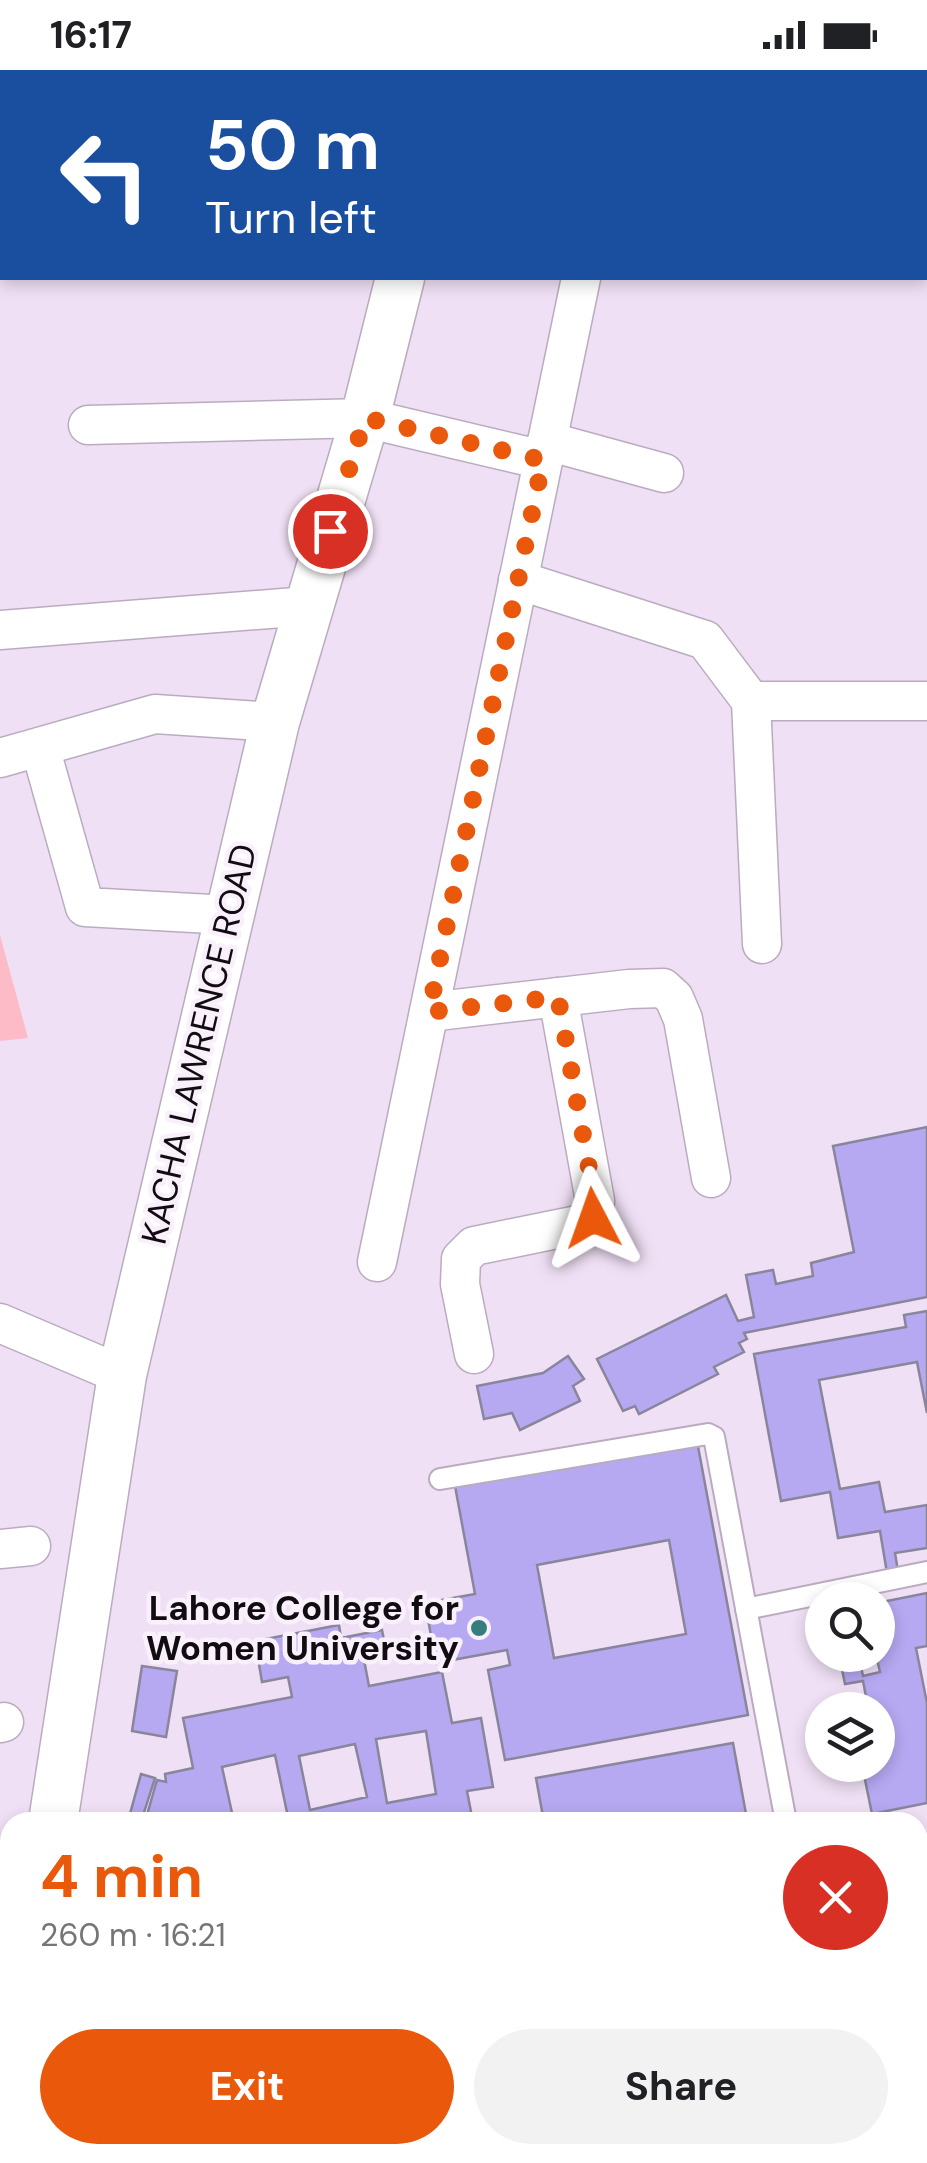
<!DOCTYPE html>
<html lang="en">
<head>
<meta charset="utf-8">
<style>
	:root { --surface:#fff; --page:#f2f2f2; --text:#202124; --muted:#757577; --accent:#ea580c }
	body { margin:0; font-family:"DM Sans",sans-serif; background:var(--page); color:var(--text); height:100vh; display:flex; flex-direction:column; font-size:38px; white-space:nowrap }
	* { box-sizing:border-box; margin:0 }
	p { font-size:32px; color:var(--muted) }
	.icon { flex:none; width:55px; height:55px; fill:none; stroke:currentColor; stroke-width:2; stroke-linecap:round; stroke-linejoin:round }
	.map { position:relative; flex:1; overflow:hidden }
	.panel { position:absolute; left:0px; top:1742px; width:928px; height:352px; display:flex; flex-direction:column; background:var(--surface); border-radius:30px 30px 0 0; box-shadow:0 5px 15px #0003 }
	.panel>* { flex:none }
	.top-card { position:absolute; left:0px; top:0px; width:928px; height:210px; box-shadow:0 5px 15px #0003; background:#1a4fa0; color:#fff; overflow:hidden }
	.fabs { position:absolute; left:805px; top:1512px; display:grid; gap:20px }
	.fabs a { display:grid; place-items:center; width:90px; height:90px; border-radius:50%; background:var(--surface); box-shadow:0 5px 15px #0003; font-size:50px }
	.pin { position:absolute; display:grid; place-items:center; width:85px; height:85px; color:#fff; margin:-42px; border:5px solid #fff; border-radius:50%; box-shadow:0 2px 10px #0007 }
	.me { position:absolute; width:110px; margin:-55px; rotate:356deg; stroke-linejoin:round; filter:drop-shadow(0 0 8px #0008) }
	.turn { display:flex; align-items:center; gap:35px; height:210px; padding:0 40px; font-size:45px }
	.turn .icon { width:130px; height:130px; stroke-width:2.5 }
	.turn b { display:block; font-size:70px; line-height:85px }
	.round { display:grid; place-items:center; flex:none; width:105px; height:105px; border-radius:52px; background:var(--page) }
	.head { display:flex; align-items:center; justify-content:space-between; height:170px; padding:0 40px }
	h1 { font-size:60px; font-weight:700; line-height:75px; color:var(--accent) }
	.action { display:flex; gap:20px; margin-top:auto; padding:20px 40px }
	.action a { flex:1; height:115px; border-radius:60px; background:var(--accent); color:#fff; font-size:40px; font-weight:700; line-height:115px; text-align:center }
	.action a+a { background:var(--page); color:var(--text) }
	.status { display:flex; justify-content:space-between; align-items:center; height:70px; padding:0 50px; background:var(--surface); direction:ltr }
	.status svg { height:28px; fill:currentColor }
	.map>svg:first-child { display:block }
	.green { fill:#fcbbc6 }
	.building { fill:#b7a8f2; stroke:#89859b; stroke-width:2.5; fill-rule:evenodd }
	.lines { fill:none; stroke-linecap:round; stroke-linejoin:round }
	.service-casing { stroke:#baacbf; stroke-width:24 }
	.minor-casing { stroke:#baacbf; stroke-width:41 }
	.tertiary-casing { stroke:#baacbf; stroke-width:51 }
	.service { stroke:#fff; stroke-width:20 }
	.minor { stroke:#fff; stroke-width:38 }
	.tertiary { stroke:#fff; stroke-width:48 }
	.route { stroke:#ea580c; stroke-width:18; stroke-dasharray:0 32.4 }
	.poi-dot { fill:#367e7e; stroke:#f9f0fc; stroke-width:4 }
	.labels { text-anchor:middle; stroke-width:9; stroke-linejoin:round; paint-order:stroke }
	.street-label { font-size:35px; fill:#110c12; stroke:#f9f0fc }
	.poi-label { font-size:35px; font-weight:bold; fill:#110c12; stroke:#f9f0fc; text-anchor:end }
</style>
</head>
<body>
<div class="status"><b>16:17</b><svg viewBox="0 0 49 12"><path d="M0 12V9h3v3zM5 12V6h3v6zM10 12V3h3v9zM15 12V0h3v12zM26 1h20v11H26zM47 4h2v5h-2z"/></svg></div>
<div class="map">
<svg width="927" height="2093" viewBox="0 0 927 2093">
	<rect width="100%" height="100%" fill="#f0e0f5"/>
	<path class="green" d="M0 865 28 968 0 971Z"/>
	<g class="building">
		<path d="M927 1057V1227L744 1263 747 1269 739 1273 744 1282 714 1297 718 1304 639 1344 635 1336 623 1341 597 1289 726 1225 738 1251 754 1247 746 1205 773 1200 776 1214 813 1206 811 1193 854 1182 833 1076Z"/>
		<path d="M927 1241V1343L917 1292 819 1310 840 1419 879 1412 885 1442 927 1435V1478L895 1483 898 1501 887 1503 880 1461 838 1468 830 1422 781 1431 754 1284 906 1257 904 1245Z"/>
		<path d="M568 1286 584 1309 573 1316 580 1331 520 1360 512 1343 484 1349 477 1316 543 1303Z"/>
		<path d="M697 1371 748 1645 505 1690 488 1600 510 1595 507 1580 436 1593 425 1533 475 1524 455 1416ZM669 1470 686 1564 554 1588 537 1495Z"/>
		<path d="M927 1523V1576L916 1578 927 1633V1733L872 1744 862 1695H878V1640H852L851 1635 867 1632 863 1611 845 1614 839 1585H866L859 1587 863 1606 880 1602 876 1585 878 1568 888 1566 882 1532Z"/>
		<path d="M339 1555 341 1568 382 1560 387 1586 364 1590 369 1616 442 1602 452 1653 481 1648 493 1717 467 1721 473 1752H286H289L275 1685 222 1697 234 1752H145L157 1710 166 1712 165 1704 193 1698 183 1648 292 1627 288 1607 262 1612 255 1571ZM426 1661 436 1724 387 1733 376 1669ZM355 1674 367 1727 310 1740 299 1686Z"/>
		<path d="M142 1596 177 1601 166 1667 132 1661Z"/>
		<path d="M733 1673 746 1744 698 1752H544L536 1708Z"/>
		<path d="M141 1704 155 1708 141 1752H136L128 1751Z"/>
		<path d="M918 2040 927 2093H846L844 2085H918Z"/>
		<path d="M204 2085H276L272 2093H216L203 2087Z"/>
		<path d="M327 2085H506L503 2093H347Z"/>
		<path d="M591 2085H638L639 2093H593Z"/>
		<path d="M737 2085H779L781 2093H739Z"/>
	</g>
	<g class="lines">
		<g class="service-casing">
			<g id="service">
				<path d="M440 1409 708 1364 714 1367 786 1752"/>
				<path d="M746 1539 927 1502"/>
				<path d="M918 1794 927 1792"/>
				<path d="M918 1950 927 2001"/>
				<path d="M809 2085 811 2093"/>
			</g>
		</g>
		<g class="minor-casing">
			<g id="minor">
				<path d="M57 2V0"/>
				<path d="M195 2 196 0"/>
				<path d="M768 2 772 0"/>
				<path d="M0 103H2"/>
				<path d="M88 355 365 348 543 390"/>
				<path d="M547 371 664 403"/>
				<path d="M518 510 705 570 751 631"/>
				<path d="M0 560 308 536"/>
				<path d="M751 631 762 874"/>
				<path d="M751 631H927"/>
				<path d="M40 677 85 837 229 845"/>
				<path d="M0 688 155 644 275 652"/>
				<path d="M429 942 629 919 663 918 674 928 683 949 711 1108"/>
				<path d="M377 1192 581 208"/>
				<path d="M0 1253 122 1305"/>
				<path d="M474 1284 460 1214 461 1189 474 1176 577 1155 593 1148 595 1131 558 927"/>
				<path d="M0 1479 31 1476"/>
				<path d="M0 1653 4 1652"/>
			</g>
		</g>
		<g class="tertiary-casing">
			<g id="tertiary">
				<path d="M452 2 453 0"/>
				<path d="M53 1752 122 1305 275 652 365 348 400 208"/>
				<path d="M0 1935 10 1903"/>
			</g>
		</g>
		<use href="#service" class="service"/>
		<use href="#minor" class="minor"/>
		<use href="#tertiary" class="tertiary"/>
	</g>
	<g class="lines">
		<path class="route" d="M330 461 365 348 543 390 429 942 558 927 595 1131 593 1148"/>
	</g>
	<circle class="poi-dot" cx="479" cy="1558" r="10"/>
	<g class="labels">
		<g class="street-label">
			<text transform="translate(199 974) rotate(-77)" y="12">KACHA LAWRENCE ROAD</text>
		</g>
		<g class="poi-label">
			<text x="459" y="1550">Lahore College for<tspan x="459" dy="40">Women University</tspan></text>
		</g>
	</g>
</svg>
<div class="fabs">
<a><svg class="icon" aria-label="search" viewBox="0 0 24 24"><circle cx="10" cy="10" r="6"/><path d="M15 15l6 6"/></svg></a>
<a><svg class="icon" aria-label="layers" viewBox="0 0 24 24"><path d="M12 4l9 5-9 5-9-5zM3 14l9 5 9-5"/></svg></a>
</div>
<div class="pin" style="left:330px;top:461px;background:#d93025"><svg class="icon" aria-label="arrive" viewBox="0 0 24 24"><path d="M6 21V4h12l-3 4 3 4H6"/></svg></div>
<svg class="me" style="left:593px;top:1148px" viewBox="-20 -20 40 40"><path d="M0-17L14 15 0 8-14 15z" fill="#ea580c" stroke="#fff" stroke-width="4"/></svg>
<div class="top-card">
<div class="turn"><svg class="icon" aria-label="left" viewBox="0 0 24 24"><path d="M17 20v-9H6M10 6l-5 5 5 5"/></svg><div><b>50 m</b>Turn left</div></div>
</div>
<section class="panel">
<div class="head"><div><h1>4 min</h1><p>260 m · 16:21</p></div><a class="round" style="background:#d93025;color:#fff"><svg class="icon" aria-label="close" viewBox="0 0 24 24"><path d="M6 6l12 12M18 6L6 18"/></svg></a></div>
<div class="action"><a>Exit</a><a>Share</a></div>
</section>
</div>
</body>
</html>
